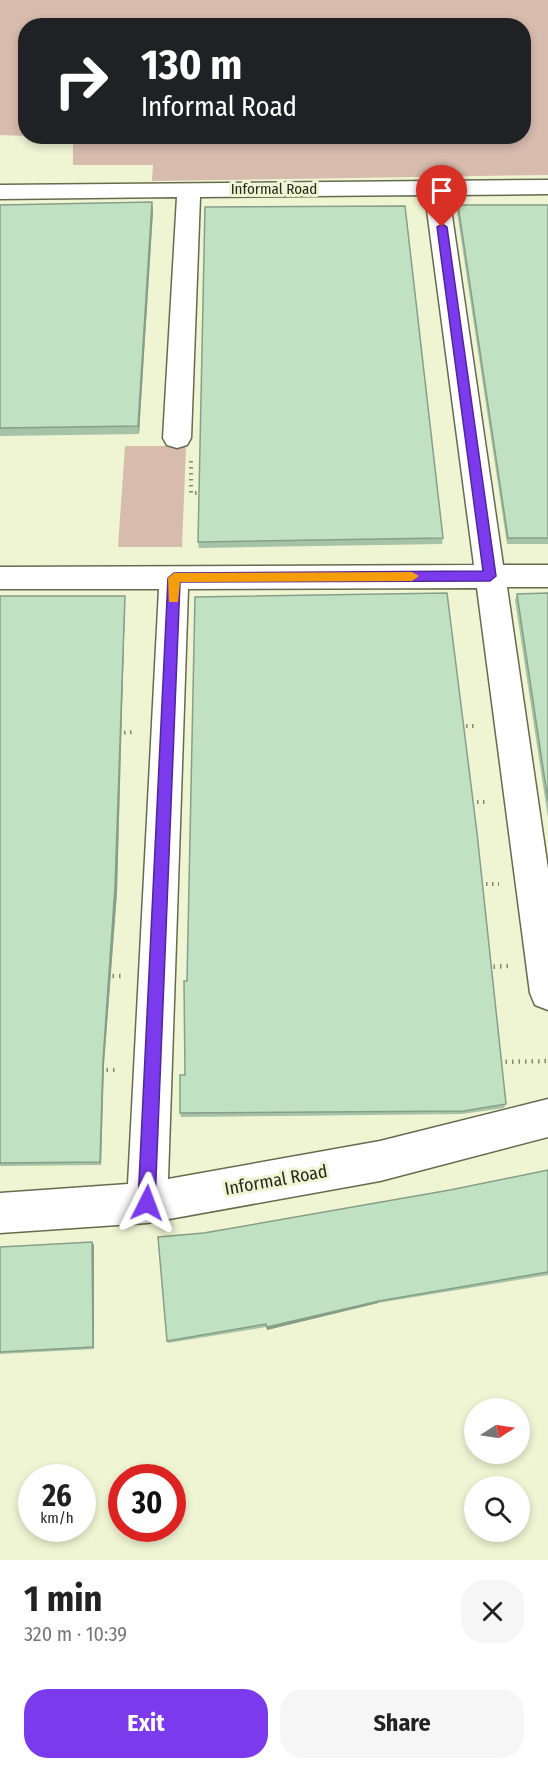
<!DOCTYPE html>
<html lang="en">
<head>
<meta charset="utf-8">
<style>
	:root { --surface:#fff; --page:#f6f6f6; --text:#222; --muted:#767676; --accent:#7c3aed }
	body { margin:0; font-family:"Fira Sans Condensed",sans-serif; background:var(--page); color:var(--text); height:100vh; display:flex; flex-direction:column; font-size:22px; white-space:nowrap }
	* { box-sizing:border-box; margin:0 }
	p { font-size:20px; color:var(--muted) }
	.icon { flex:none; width:33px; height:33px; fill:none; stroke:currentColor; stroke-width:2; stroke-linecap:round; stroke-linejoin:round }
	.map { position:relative; height:1560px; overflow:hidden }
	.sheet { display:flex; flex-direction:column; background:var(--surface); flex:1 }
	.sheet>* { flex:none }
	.guide { position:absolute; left:18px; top:18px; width:513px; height:126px; border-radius:24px; box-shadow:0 3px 9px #0003; background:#202124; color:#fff; overflow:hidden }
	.needle { width:39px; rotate:78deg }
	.tools { position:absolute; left:464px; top:1398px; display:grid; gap:12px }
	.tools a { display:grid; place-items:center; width:66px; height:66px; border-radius:50%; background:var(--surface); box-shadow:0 3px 9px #0003; font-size:30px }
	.speed { position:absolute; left:18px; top:1464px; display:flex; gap:12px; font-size:30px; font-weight:700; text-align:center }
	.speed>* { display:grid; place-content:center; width:78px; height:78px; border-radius:50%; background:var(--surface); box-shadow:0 3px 9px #0003; line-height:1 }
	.speed small { font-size:15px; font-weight:400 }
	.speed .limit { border:9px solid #d22; background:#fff; color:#111 }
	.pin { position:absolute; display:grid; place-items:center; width:51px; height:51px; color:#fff; margin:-62px -26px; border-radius:50% 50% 50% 0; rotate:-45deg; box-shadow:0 0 6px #0007 }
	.pin .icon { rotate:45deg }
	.me { position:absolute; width:66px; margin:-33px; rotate:3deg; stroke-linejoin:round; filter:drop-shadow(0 0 4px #0008) }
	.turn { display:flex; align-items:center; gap:21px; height:126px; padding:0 24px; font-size:27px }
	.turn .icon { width:78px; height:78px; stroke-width:2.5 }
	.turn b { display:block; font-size:42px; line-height:51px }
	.round { display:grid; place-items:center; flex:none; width:63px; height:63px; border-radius:24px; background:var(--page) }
	.overview { display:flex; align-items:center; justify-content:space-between; height:102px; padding:0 24px }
	h1 { font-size:36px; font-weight:700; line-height:45px }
	.button { display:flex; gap:12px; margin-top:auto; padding:12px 24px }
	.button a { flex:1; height:69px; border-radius:24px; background:var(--accent); color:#fff; font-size:24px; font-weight:700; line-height:69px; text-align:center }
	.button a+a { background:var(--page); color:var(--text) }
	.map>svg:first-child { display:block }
	.green { fill:#d7bbad }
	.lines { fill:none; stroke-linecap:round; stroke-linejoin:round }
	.minor-casing { stroke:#676b4e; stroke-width:3 }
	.path-far1 { stroke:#858872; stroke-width:4; stroke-dasharray:1.5 4.5; stroke-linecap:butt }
	.path { stroke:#858872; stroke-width:4.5; stroke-dasharray:1.5 5; stroke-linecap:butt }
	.minor { fill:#fff; fill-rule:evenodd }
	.wall { fill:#a6c2a7 }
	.shaded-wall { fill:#879e88 }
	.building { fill:#c1e2c2; stroke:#879e88; stroke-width:1.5 }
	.route { fill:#7c3aed; stroke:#51269a; stroke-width:1.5 }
	.slow { fill:#f59e0b }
	.labels { text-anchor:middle; stroke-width:6; stroke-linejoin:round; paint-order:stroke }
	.far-street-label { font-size:15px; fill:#292a1e; stroke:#eff4d3 }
	.street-label { font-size:18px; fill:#292a1e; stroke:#eff4d3 }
</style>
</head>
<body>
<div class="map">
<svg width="548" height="1560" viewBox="0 0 548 1560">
	<rect width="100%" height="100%" fill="#eff4d3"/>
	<g class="green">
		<path d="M0 0H548V175L152 181 153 165H73V138L47 137 524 136V26H26L25 136 0 135Z"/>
		<path d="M125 446H186L182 547H118Z"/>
	</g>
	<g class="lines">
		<g class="minor-casing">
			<path id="minor" d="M548 180V194L449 195 503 565H548V587H507L548 869V1010L535 1005 530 993 477 588 188 589 168 1179 380 1141 548 1099V1137L380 1181 147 1223 0 1233V1193L128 1184 159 589H0V567L474 565 425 195 200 197 191 438 187 445 177 448 167 445 163 438 177 197 0 199V185Z"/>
		</g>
		<g class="path-far1">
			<path d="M191 461V493H202"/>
			<path d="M460 726H476"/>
			<path d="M118 733 134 732"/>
			<path d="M471 802H487"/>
			<path d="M480 884H499"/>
		</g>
		<g class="path">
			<path d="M487 967 509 966"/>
			<path d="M106 976H122"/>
			<path d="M499 1062 548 1061"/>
			<path d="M100 1070H116"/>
		</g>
		<use href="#minor" class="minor"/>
	</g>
	<g class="wall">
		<path d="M152 202 153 211 139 434 0 436V205Z"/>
		<path d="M458 205H548V544H507L457 212Z"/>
		<path d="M443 538 442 544 199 548 198 542Z"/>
		<path d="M548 593V818L515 600 517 594Z"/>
		<path d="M0 596 125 602 117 892 104 1064 101 1165 0 1166Z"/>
		<path d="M187 981 506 1104 504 1108 462 1114 181 1117 180 1113 185 1075Z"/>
		<path d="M548 1170V1275L378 1303 267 1330 266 1327 168 1343 167 1341 204 1233 450 1190Z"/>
		<path d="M94 1245V1349L0 1354V1247Z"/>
	</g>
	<g class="shaded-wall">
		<path d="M152 202 153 211 139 434 138 426Z"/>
		<path d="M125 596V602L117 892 104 1064 101 1165 100 1162 103 1060Z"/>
		<path d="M92 1242 94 1245V1349L93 1347Z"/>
		<path d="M379 1301 378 1303 267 1330V1327Z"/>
	</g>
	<g class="building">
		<path d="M152 202 138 426 0 428V205Z"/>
		<path d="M458 205H548V538H508Z"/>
		<path d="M405 206 443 538 198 542 205 207Z"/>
		<path d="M447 593 477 833 506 1104 464 1111 180 1113V1075H185L184 981H187L195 597Z"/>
		<path d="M548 593V801L517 594Z"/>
		<path d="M0 596H125L115 887 103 1060 100 1162 0 1163Z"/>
		<path d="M548 1170V1272L379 1301 267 1327 266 1324 167 1341 158 1237 204 1233 450 1190Z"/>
		<path d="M92 1242 93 1347 0 1352V1247Z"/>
	</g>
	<path class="route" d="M442 224 447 227 496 576 490 581 180 582 155 1203 152 1209 147 1211 141 1209 138 1203 168 578 174 573 483 571 437 227Z"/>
	<path class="slow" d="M412 572 419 576 412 581 180 582 178 602H169L168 578 174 573Z"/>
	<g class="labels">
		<g class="far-street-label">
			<text x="274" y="194">Informal Road</text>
		</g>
		<g class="street-label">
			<text transform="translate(276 1180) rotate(-10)" y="6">Informal Road</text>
		</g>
	</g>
</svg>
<div class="tools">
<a><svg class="needle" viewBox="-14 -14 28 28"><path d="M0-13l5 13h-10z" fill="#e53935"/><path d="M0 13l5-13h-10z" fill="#767676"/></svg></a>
<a><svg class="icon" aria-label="search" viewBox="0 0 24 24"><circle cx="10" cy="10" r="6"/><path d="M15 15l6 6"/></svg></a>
</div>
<div class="speed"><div>26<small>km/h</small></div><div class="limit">30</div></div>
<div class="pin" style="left:442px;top:227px;background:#d93025"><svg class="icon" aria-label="arrive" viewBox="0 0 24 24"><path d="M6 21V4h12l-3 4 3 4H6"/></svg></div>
<svg class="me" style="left:147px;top:1203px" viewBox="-20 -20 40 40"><path d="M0-17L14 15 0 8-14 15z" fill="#7c3aed" stroke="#fff" stroke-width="4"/></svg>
<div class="guide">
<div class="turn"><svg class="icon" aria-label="right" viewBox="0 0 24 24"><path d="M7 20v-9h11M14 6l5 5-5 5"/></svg><div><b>130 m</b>Informal Road</div></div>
</div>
</div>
<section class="sheet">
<div class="overview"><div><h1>1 min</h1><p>320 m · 10:39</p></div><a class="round"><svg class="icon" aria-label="close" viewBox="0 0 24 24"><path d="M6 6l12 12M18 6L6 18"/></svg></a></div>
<div class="button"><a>Exit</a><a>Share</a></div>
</section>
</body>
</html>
